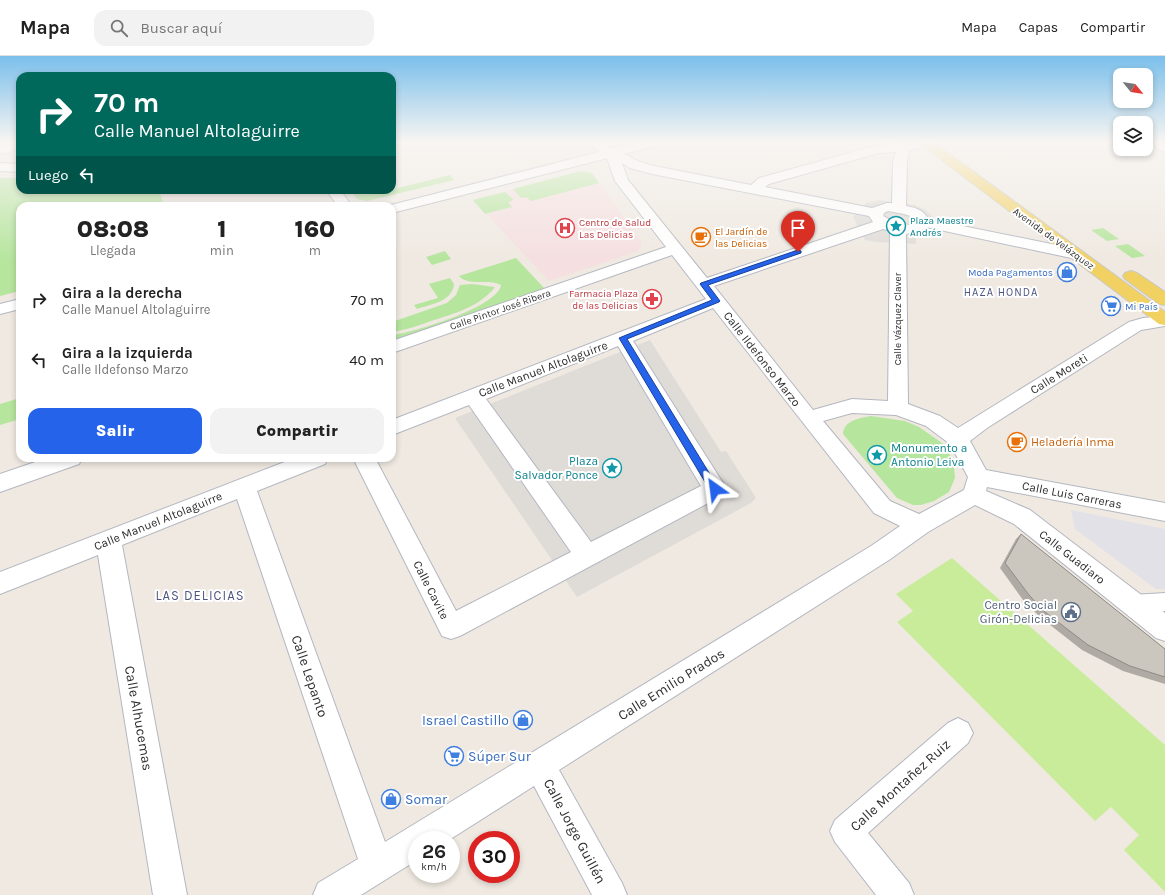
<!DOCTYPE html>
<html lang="es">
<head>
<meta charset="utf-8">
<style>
	:root { --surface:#fff; --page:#f2f2f2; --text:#222; --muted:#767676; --line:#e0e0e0; --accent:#2563eb }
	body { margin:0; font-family:Karla,sans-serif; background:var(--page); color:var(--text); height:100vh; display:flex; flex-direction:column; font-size:15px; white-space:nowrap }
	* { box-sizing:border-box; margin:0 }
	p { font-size:13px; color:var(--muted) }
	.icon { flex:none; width:22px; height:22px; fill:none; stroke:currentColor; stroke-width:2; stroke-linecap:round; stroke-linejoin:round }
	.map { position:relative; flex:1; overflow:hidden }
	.drawer { position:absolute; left:16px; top:146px; width:380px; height:260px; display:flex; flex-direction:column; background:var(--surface); border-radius:12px; box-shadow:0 2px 6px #0003 }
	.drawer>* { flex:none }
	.banner { position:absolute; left:16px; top:16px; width:380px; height:122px; border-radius:12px; box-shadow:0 2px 6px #0003; background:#00695c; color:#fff; overflow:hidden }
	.needle { width:26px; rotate:120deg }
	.buttons { position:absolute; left:1113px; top:12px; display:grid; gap:8px }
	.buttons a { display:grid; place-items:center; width:40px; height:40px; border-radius:8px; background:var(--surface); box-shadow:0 2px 6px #0003; font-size:20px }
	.speed { position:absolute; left:408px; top:775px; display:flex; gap:8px; font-size:20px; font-weight:700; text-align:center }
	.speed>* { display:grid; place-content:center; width:52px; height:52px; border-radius:50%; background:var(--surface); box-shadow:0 2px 6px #0003; line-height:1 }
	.speed small { font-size:10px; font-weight:400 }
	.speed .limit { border:6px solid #d22; background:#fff; color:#111 }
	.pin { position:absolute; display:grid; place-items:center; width:34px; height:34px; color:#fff; margin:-41px -17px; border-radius:50% 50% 50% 0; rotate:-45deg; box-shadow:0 0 4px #0007 }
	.pin .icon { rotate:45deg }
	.me { position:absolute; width:44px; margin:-22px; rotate:329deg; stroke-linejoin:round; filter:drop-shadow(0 0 3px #0008) }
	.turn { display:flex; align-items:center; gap:14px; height:84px; padding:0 12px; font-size:18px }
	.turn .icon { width:52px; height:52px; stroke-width:2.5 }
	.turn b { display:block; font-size:28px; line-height:34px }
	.then { display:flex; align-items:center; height:38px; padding:0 12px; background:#0003; gap:8px; font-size:15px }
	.eta { display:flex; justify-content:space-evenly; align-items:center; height:68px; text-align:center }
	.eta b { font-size:24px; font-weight:800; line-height:28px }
	.cta { display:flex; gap:8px; margin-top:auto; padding:8px 12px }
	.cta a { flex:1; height:46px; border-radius:12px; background:var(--accent); color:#fff; font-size:16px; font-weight:800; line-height:46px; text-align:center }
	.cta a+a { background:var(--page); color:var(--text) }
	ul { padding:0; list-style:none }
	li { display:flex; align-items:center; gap:12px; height:60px; padding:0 12px }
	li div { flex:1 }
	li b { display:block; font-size:15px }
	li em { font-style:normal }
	header { display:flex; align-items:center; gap:24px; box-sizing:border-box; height:56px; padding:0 20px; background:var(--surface); border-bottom:1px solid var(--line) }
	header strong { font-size:19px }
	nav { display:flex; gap:22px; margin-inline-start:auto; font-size:14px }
	.search { width:280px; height:36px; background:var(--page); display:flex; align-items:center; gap:10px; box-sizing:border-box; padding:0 14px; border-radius:12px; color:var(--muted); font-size:15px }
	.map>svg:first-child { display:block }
	.industrial { fill:#e3e1e8 }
	.medical { fill:#f5dfe0 }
	.green { fill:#b6e59e }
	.pitch { fill:#c9ec9a }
	.plaza { fill:#dfdcd8 }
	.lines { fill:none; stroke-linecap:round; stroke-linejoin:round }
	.pedestrian-casing { stroke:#b4b7c1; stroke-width:2 }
	.minor-casing { stroke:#b4b7c1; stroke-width:2 }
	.tertiary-casing { stroke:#b4b7c1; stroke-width:2 }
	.secondary-casing { stroke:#b4b7c1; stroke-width:2 }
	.primary-casing { stroke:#c9c9c9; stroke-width:2 }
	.pedestrian { fill:#fff; fill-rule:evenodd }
	.minor { fill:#fff; fill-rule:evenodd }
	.tertiary { fill:#fff; fill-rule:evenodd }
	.secondary { fill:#fff; fill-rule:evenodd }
	.primary { fill:#f2d163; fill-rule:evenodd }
	.wall { fill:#afaba4 }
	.building { fill:#cbc7bf; stroke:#8e8b86 }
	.route { fill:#2563eb; stroke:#184099 }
	.labels { text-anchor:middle; stroke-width:4; stroke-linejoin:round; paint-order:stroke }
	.far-culture-label { font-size:10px; fill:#0d838f; stroke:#fff; text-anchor:start }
	.far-health-label { font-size:10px; fill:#be3a42; stroke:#fff; text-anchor:start }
	.far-food-label { font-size:10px; fill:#c56008; stroke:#fff; text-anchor:start }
	.far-street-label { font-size:10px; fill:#2e2e2e; stroke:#fff }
	.far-shop-label { font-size:10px; fill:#366cbe; stroke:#fff; text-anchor:end }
	.far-neighbourhood-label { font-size:11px; letter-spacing:1px; fill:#4d5680; stroke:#fff }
	.street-label { font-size:12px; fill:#2e2e2e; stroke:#fff }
	.food-label { font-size:12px; fill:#c56008; stroke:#fff; text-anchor:start }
	.culture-label { font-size:12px; fill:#0d838f; stroke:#fff; text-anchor:start }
	.service-label { font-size:12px; fill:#4e5e75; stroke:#fff; text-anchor:end }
	.neighbourhood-label { font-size:13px; letter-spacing:1px; fill:#4d5680; stroke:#fff }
	.near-street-label { font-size:14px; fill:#2e2e2e; stroke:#fff }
	.near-shop-label { font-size:14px; fill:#366cbe; stroke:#fff; text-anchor:start }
</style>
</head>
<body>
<header>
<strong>Mapa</strong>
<div class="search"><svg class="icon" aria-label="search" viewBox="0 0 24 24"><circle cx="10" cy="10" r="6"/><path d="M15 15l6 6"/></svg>Buscar aquí</div>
<nav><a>Mapa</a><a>Capas</a><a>Compartir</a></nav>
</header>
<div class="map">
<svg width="1165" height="839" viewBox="0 0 1165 839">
	<rect width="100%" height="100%" fill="#efe9e1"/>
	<path class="industrial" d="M1071 454 1165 473V533H1156L1075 473Z"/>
	<path class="medical" d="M581 115 592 117 642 187 638 195 549 225 473 144Z"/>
	<g class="green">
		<path d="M581 115 592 117 599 127 531 145 526 141 521 142 513 133Z"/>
		<path d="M450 119 454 124 367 145 357 143 351 134H363L365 136 374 138Z"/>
		<path d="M0 122H20V134H159L164 150H20V235L0 240Z"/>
		<path d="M505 136 514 144 508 146 512 151 488 157 485 158 473 144Z"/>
		<path d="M1103 172 1119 183 1107 185 1091 174Z"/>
		<path d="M1128 188 1145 200 1132 202 1115 190Z"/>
		<path d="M445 195 451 203 432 209 426 201Z"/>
		<path d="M516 202 545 233 392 285V279C412 277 498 251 501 229 488 222 469 231 459 220Z"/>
		<path d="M450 222 454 228C452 246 431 248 417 253L414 249 438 242 429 228Z"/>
		<path d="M472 228 495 231C480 250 457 257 434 264 420 269 406 274 392 276V266L447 247 456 239 460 229Z"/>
		<path d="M20 342V363L0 369V348Z"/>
		<path d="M871 360 905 365 919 371 945 389 950 399 954 412 955 422 949 436 934 445 921 449H913L897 442 843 378C844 364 860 362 871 360Z"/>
	</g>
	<path class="pitch" d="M952 502 1165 689V836L1124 794 1139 779 1111 751 1095 765 897 566 913 555 896 538Z"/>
	<g class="plaza">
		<path d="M880 144 915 149 926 154 935 163 933 177 926 175 919 178H916V188L877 186 865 184 853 161 866 147Z"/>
		<path d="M650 284 721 396 726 395 756 442 751 447 577 541 455 362Z"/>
	</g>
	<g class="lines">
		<g class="pedestrian-casing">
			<g id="pedestrian">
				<path d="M20 86V92L3 98 0 97V88L7 90Z"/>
				<path d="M1165 537V555L1133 557 1126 555 1122 548 1126 541 1133 539Z"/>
			</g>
		</g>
		<g class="minor-casing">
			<g id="minor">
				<path d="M911 86 931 87 929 90 909 94 907 106 906 150C916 152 924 154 928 163L1076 193 1082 195 1084 198 1082 201 1076 203 926 171 921 175 906 178 908 348 940 360 958 372 1129 266 1143 262 1165 260V270L1141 274 987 372 970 385 986 414 1165 447V465L987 431 986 435 1030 454 1165 557V585L1156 582 1014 468 975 449 928 476 889 504 559 714 622 827 627 839H592L534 730 449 784H417V804L361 839H313L318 827 358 803 237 443 122 489 187 839H153L98 499 0 538V516L295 402H328L325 408 257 435 385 786 871 490 900 470 874 457 713 252 633 285 723 427 726 433 723 439 460 580 451 583 442 580 353 402H375L456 555 571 496 469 349 392 379V364L706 243 672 199 392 297V285L666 191 615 125 605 97 606 94H616L640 106 654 110 751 129 759 122 878 89ZM896 96 893 106 892 147H887L872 152 765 131 769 128 879 97ZM622 107 630 112 652 118 869 160 873 166 707 222 628 124ZM888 155 904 158 910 160 914 164 910 169 896 167 883 160 884 157ZM883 173 890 175 888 345 852 343 813 354 714 230ZM618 290 701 430 591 486 486 343ZM852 357 896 359 926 370 950 388 968 421 964 434 919 458 890 445 823 365Z"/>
				<path d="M1149 86H1165V96L1161 95Z"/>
				<path d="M0 107 20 108V116L0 115Z"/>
				<path d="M326 134H340L352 150H338Z"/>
				<path d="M47 402H82L79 408 0 436V418Z"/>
				<path d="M958 662 968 667 973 677 968 687 868 777 909 827 914 839H876L835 786 830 775 835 764 948 667Z"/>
			</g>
		</g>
		<g class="tertiary-casing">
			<path id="tertiary" d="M588 86H603L617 97 616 100C606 102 594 93 588 86Z"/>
		</g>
		<g class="secondary-casing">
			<g id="secondary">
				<path d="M638 86H661L659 89 392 157V150H387Z"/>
				<path d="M20 243V253L0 258V248Z"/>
			</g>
		</g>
		<g class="primary-casing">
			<g id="primary">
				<path d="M918 86H933L1165 256V269L1159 268Z"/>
				<path d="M1131 215 1137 217 1165 236V249L1159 248 1125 223 1123 220 1125 217Z"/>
			</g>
		</g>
		<use href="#pedestrian" class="pedestrian"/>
		<use href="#minor" class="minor"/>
		<use href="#tertiary" class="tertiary"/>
		<use href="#secondary" class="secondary"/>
		<use href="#primary" class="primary"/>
	</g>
	<path class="wall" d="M1021 478 1165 593V628L1123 615 1082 594 1040 561 1023 544 1000 512 1016 483Z"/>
	<path class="building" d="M1021 478 1165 593V621L1130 610 1088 589 1045 556 1029 539 1005 507Z"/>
	<linearGradient id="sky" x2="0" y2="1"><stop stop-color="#7abfeb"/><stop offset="0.42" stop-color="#f8f5f2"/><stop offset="1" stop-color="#f8f5f2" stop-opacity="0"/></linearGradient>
	<rect width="1165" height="204" fill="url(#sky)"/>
	<path class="route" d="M798 194 801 195V197L708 229 720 245 719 246 627 283 719 433 715 437 711 436 619 282 712 244 700 228 701 227Z"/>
	<defs>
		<g id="sight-ring" transform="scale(1)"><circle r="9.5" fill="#fff" stroke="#0f9aa8" stroke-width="1.5"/><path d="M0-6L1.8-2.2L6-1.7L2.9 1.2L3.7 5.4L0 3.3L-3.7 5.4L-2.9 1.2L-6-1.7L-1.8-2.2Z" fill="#0f9aa8"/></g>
		<g id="hospital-ring" transform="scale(1)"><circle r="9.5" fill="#fff" stroke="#e0444e" stroke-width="1.5"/><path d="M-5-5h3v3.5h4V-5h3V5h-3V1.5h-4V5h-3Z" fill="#e0444e"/></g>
		<g id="cafe-ring" transform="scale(1)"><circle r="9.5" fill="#fff" stroke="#e8710a" stroke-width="1.5"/><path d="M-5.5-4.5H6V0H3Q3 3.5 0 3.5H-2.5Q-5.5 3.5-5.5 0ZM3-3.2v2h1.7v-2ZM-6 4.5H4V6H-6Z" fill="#e8710a"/></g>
		<g id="shop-ring" transform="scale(1)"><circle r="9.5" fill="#fff" stroke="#3f7fe0" stroke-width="1.5"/><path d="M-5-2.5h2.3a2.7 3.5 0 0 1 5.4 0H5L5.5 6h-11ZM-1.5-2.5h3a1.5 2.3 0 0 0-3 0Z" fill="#3f7fe0"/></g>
		<g id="pharmacy-ring" transform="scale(1)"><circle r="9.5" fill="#fff" stroke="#e0444e" stroke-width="1.5"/><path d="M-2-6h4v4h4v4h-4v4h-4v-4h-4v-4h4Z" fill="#e0444e"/></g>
		<g id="supermarket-ring" transform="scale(1)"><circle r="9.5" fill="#fff" stroke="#3f7fe0" stroke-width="1.5"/><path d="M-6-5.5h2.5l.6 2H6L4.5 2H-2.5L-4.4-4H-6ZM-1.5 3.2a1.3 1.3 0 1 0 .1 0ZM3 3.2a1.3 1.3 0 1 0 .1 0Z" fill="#3f7fe0"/></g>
		<g id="civic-ring" transform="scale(1)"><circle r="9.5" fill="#fff" stroke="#5c6f8a" stroke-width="1.5"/><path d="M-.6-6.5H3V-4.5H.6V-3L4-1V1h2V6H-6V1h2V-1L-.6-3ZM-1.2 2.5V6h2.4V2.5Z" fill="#5c6f8a"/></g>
	</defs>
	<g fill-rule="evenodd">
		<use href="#sight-ring" x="896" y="170"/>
		<use href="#hospital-ring" x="565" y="172"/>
		<use href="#cafe-ring" x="701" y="181"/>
		<use href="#shop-ring" x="1067" y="216"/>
		<use href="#pharmacy-ring" x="652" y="243"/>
		<use href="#supermarket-ring" x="1111" y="250"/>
		<use href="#cafe-ring" x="1017" y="386"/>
		<use href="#sight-ring" x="877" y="399"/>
		<use href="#sight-ring" x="612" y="412"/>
		<use href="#civic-ring" x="1071" y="556"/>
		<use href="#shop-ring" x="523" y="664"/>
		<use href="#supermarket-ring" x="454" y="700"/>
		<use href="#shop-ring" x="391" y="743"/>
	</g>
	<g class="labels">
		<g class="far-culture-label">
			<text x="910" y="168">Plaza Maestre<tspan x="910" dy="12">Andrés</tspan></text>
		</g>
		<g class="far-health-label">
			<text x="579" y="170">Centro de Salud<tspan x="579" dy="12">Las Delicias</tspan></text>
			<text x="638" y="241" text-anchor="end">Farmacia Plaza<tspan x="638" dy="12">de las Delicias</tspan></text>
		</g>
		<g class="far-food-label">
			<text x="715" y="179">El Jardín de<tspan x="715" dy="12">las Delicias</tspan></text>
		</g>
		<g class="far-street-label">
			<text transform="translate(1054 182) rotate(36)" y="4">Avenida de Velázquez</text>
			<text transform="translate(500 253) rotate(-19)" y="4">Calle Pintor José Ribera</text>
			<text transform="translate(897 263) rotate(-90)" y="4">Calle Vázquez Claver</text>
		</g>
		<g class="far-shop-label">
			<text x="1053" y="220">Moda Pagamentos</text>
			<text x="1125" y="254" text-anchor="start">Mi País</text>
		</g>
		<g class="far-neighbourhood-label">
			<text x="1001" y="240">HAZA HONDA</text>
		</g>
		<g class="street-label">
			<text transform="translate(762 303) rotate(52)" y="4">Calle Ildefonso Marzo</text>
			<text transform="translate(543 313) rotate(-21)" y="4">Calle Manuel Altolaguirre</text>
			<text transform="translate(1059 318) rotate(-32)" y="4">Calle Moreti</text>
			<text transform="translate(1072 439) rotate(11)" y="4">Calle Luis Carreras</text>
			<text transform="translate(158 465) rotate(-22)" y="4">Calle Manuel Altolaguirre</text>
			<text transform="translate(1072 501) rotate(38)" y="4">Calle Guadiaro</text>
			<text transform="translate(431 534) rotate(63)" y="4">Calle Cavite</text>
		</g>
		<g class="food-label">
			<text x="1031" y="390">Heladería Inma</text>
		</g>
		<g class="culture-label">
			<text x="891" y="396">Monumento a<tspan x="891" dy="14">Antonio Leiva</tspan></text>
			<text x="598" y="409" text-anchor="end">Plaza<tspan x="598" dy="14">Salvador Ponce</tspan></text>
		</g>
		<g class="service-label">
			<text x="1057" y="553">Centro Social<tspan x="1057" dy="14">Girón-Delicias</tspan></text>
		</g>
		<g class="neighbourhood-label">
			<text x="200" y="544">LAS DELICIAS</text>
		</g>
		<g class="near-street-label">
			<text transform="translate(310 620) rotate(71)" y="5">Calle Lepanto</text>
			<text transform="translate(671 628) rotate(-32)" y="5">Calle Emilio Prados</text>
			<text transform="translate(139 662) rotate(80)" y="5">Calle Alhucemas</text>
			<text transform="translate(900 729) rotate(-42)" y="5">Calle Montañez Ruiz</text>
			<text transform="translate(575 775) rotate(62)" y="5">Calle Jorge Guillén</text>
		</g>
		<g class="near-shop-label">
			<text x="509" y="669" text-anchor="end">Israel Castillo</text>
			<text x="468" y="705">Súper Sur</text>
			<text x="405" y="748">Somar</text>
		</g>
	</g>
</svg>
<div class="buttons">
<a><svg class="needle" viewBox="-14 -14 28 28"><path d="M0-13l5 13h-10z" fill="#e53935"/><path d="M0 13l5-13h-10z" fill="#767676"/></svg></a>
<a><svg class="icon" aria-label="layers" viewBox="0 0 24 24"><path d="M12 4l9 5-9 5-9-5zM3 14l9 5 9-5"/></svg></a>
</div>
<div class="speed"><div>26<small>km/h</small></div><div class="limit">30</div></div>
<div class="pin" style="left:798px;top:196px;background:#d93025"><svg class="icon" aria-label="arrive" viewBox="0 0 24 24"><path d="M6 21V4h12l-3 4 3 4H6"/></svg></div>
<svg class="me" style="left:715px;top:433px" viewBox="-20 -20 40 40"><path d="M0-17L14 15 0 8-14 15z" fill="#2563eb" stroke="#fff" stroke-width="4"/></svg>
<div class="banner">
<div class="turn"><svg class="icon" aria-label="right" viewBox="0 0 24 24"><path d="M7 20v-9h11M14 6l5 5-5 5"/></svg><div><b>70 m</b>Calle Manuel Altolaguirre</div></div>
<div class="then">Luego<svg class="icon" aria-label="left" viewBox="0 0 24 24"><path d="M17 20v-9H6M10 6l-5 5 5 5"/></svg></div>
</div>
<section class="drawer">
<div class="eta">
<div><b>08:08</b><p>Llegada</p></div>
<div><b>1</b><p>min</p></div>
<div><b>160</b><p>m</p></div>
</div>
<ul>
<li><svg class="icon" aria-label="right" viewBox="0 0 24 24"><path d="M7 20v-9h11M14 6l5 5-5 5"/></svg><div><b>Gira a la derecha</b><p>Calle Manuel Altolaguirre</p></div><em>70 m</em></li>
<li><svg class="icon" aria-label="left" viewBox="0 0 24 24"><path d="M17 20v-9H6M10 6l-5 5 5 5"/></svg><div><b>Gira a la izquierda</b><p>Calle Ildefonso Marzo</p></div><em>40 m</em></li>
</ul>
<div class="cta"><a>Salir</a><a>Compartir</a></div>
</section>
</div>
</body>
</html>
